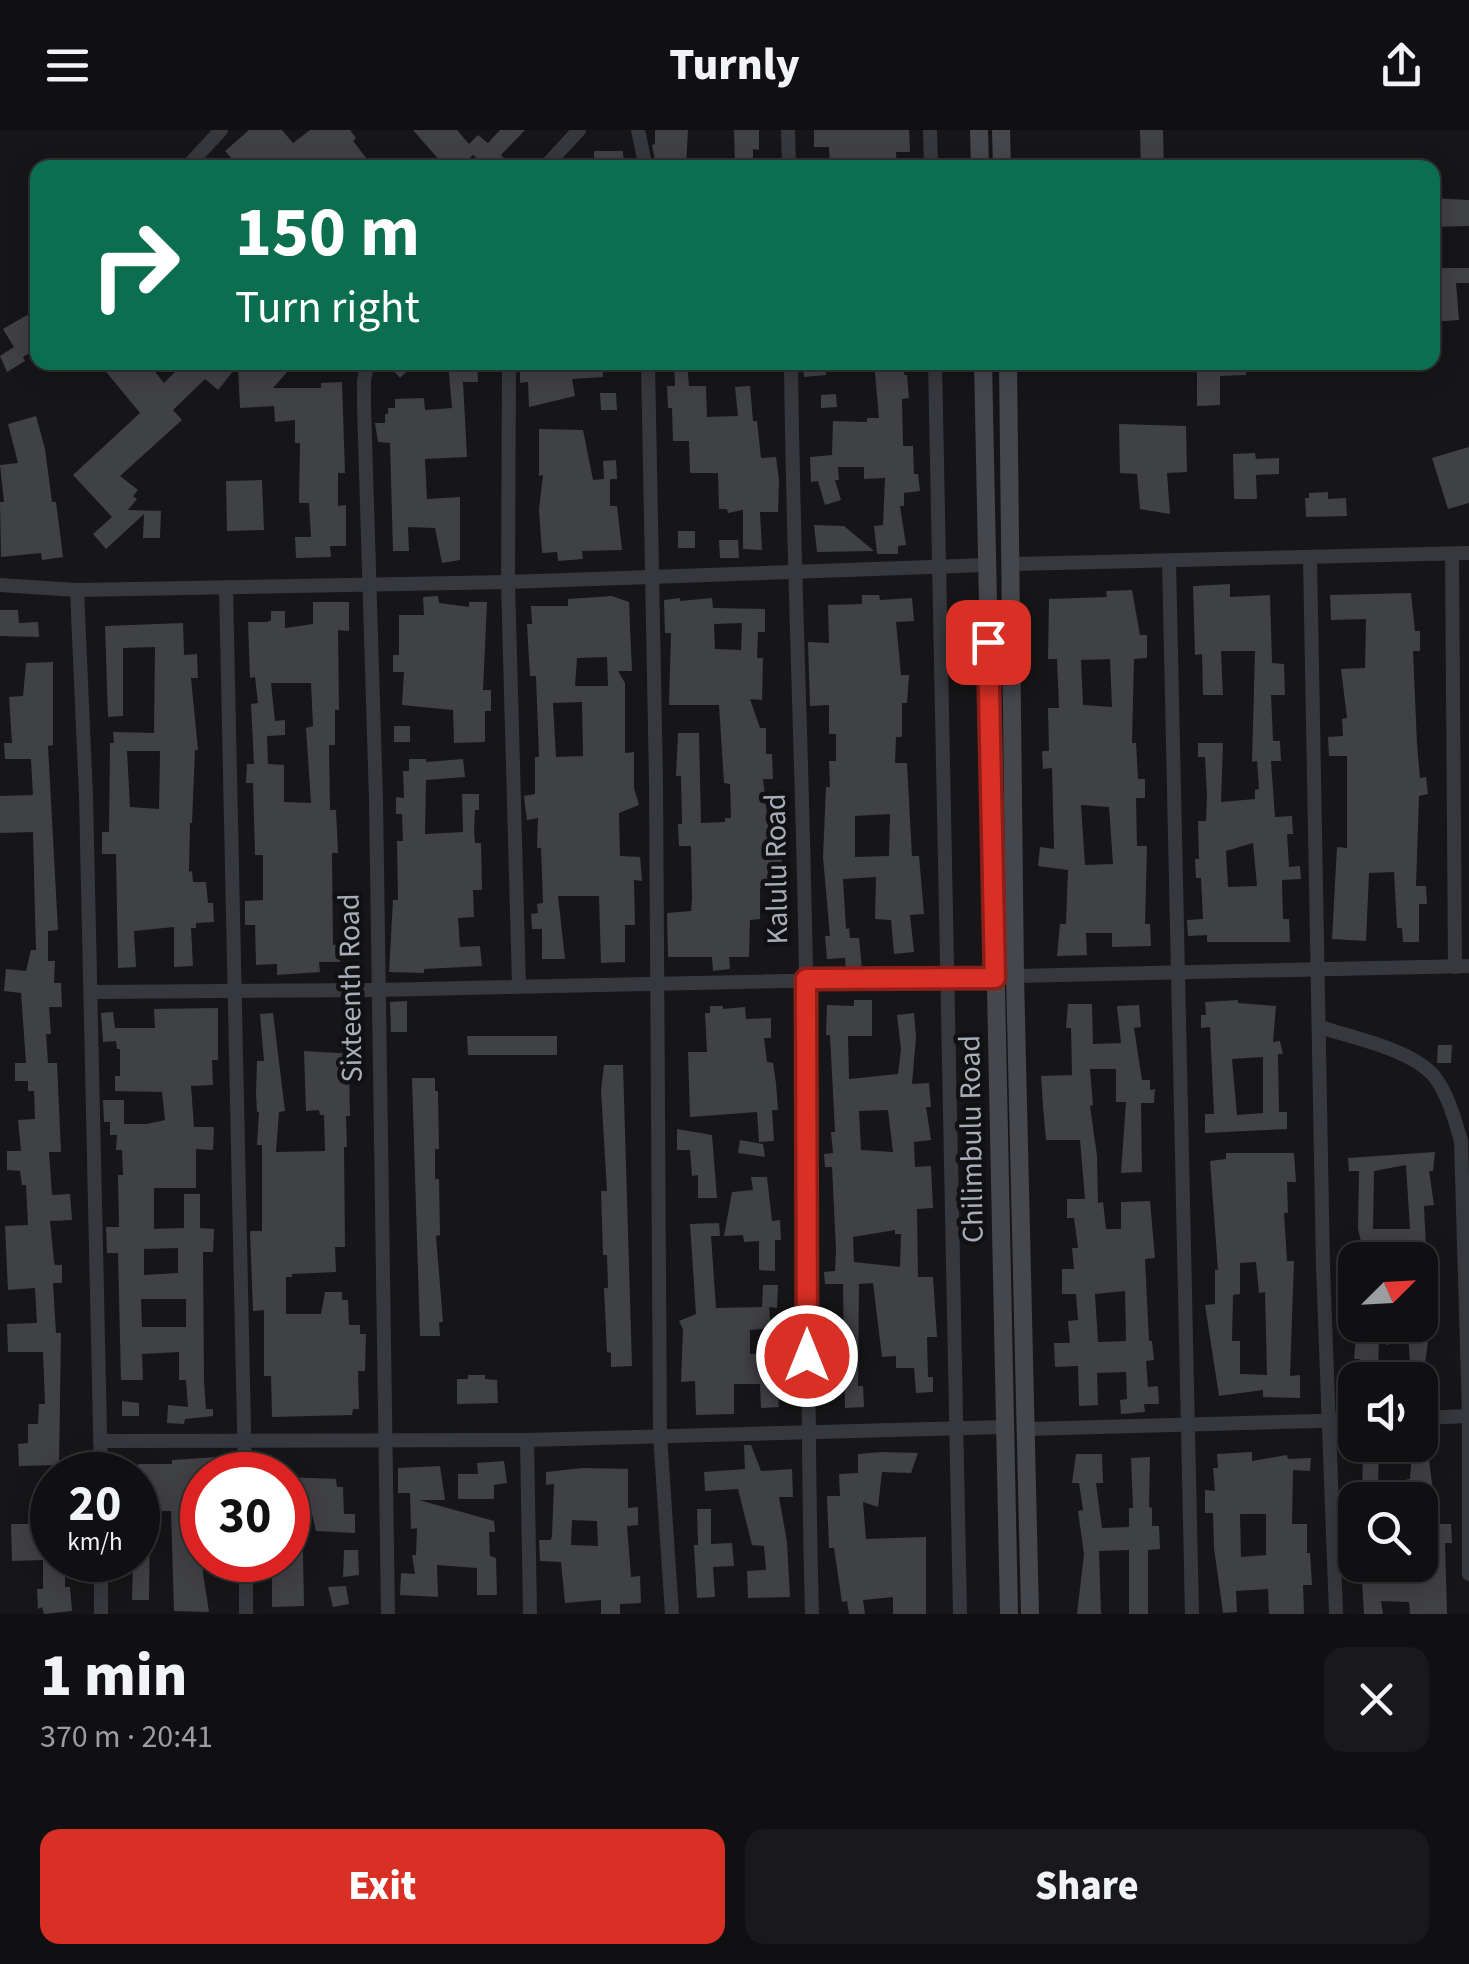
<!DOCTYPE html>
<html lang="en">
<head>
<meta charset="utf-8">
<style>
	:root { --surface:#101012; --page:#19191b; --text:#f1f3f6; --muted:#9c9d9f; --line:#303032; --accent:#d93025 }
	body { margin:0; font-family:"Source Sans 3",sans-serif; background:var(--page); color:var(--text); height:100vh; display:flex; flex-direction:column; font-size:38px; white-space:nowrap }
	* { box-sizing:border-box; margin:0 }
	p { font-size:32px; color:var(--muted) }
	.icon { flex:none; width:55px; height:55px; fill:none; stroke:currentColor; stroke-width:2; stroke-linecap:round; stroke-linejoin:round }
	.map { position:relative; height:1484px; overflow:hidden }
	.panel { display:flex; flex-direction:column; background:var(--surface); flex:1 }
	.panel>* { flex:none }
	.banner { position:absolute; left:30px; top:30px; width:1410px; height:210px; border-radius:20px; box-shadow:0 5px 25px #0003,0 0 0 2px var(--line); background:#0b6e4f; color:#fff; overflow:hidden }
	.needle { width:65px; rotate:66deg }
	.tools { position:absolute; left:1338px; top:1112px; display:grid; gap:20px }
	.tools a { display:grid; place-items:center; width:100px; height:100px; border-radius:20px; background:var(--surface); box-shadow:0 5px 25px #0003,0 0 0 2px var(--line); font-size:50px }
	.speed { position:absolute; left:30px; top:1322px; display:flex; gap:20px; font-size:50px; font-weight:700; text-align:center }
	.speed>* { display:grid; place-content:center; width:130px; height:130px; border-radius:50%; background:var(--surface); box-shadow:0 5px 25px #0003,0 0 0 2px var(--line); line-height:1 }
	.speed small { font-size:25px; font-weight:400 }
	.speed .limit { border:15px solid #d22; background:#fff; color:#111 }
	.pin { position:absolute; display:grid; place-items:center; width:85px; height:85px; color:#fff; margin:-42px; border-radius:20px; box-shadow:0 5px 15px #0006 }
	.me { position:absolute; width:110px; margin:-55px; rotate:0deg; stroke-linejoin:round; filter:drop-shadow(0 0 8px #0008) }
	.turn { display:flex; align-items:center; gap:35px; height:210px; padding:0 40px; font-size:45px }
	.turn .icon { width:130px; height:130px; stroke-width:2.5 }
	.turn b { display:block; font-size:70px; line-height:85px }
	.round { display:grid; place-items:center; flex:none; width:105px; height:105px; border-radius:20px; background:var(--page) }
	.headline { display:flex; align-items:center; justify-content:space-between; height:170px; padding:0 40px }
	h1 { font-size:60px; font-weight:800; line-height:75px }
	.button { display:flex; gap:20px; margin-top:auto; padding:20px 40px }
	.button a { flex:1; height:115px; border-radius:20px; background:var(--accent); color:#fff; font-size:40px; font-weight:800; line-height:115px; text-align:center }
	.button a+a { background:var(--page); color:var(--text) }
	header { display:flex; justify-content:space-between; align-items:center; height:130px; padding:0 40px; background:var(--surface); font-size:45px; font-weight:800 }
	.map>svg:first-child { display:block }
	.building { fill:#404145; fill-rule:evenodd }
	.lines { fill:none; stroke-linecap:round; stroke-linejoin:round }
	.minor { stroke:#37383d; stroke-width:14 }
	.secondary { stroke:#45474d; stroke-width:18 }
	.route-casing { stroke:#8d1f18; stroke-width:25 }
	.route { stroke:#d93025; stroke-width:18 }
	.labels { text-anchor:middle; stroke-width:9; stroke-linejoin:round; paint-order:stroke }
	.street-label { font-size:30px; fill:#a8adb8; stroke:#111113 }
</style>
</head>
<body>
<header><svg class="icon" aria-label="menu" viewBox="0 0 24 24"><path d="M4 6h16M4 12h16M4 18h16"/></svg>Turnly<svg class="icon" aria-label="share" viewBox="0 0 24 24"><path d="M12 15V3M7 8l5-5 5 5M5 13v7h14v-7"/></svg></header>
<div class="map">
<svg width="1469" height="1484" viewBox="0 0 1469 1484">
	<rect width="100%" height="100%" fill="#161618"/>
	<g class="building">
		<path d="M249 0H282L293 13 310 0H350L356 8 353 11 374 38H212L232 29 225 21Z"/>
		<path d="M413 0H457L469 14 478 5 488 13 500 0H525L501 25 504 28 495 38H487L473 25 458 38H433L440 31Z"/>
		<path d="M655 0H688L686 37 669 36V28L655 31 652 15 655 14Z"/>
		<path d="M734 0H759V20L753 19V34L735 35Z"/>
		<path d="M814 0H909L910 22H896L897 38H830L829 17H814Z"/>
		<path d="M1140 0H1163L1164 38H1141Z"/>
		<path d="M594 21H623L624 38H594Z"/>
		<path d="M1432 68 1469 70V96L1432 97Z"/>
		<path d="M1434 138H1469V153H1456L1459 190 1432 192Z"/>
		<path d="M27 185 38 203V212L30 216 33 221 23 227 25 231 7 242 0 226 14 217 3 199Z"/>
		<path d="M98 232H147L164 253 185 232H296L273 258H321V253L342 252 345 343H338V376L346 375V416H330L331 427 296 428 295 407H311L309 373H299L300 313H295V290L275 292 274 276 240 278 238 235 218 260 205 249 173 280 182 290 120 346 138 360 133 366 137 369 128 380 161 381 160 408H143L144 384 106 419 93 404 112 387 73 345 140 283Z"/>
		<path d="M386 232H417L400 248Z"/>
		<path d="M448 232H477L478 252H463L467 327 425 329 427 369 460 367V430L442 433 435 398 408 397 409 421H393L390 313 378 312 375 293H385V284H388V278H395V269L424 268 425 280 452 278Z"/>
		<path d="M520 232H602L603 247 572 249 575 266 529 277 528 252 520 253Z"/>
		<path d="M674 232H687L689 256H706L707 287 738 286 735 257 750 256 753 291H757L761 328 776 327 779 350 778 382H760L762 420 743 419V380L728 383 727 379H719L718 343H690L689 311H673L672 278H668L667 256H675Z"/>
		<path d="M803 232H825L826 245 804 247Z"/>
		<path d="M874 232H904V245H907L909 268 902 269 903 316H913L914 344H918L920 361 904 363V376H900L906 415 898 416V424H877L874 396 883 395 885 348 864 349V337H838L839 350H835L841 370 825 375 818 351 811 352 810 327 832 325 833 291 867 292V288H879Z"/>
		<path d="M1197 232H1246V245L1220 246V275L1197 276Z"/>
		<path d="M600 263H616L617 280H601Z"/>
		<path d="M836 264 837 277 821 278V265Z"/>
		<path d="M36 286 45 319 52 372H56L63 427 42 430 41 423 1 427 0 372H4L0 335 18 333 8 294Z"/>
		<path d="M1119 294 1186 296 1187 342 1167 343 1170 384 1140 379 1137 344 1120 343Z"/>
		<path d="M539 299 583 300 593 350 604 349 603 331 616 330 617 349H610V376H617L622 420 582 421 583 429 558 431 557 422 542 423 539 379 543 345 539 346Z"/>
		<path d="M1469 317V373L1448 379 1432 328Z"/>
		<path d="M1255 323 1256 329 1279 328V344L1256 345 1257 369H1234L1233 324Z"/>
		<path d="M262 350 264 400 227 401 226 351Z"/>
		<path d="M1328 362V369L1346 368 1347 386 1306 387 1305 368H1309V363Z"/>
		<path d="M814 395 844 396 874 421 817 422Z"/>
		<rect x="678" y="401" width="17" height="17"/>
		<path d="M719 410H738L739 428H720Z"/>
		<path d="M1230 454V467L1270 465 1272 533 1284 534 1285 565H1271L1273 611H1280L1281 631H1271L1275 687 1292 686 1293 704H1287L1289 737 1300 736 1301 749 1282 750 1283 789H1289L1290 812H1207V805L1188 806 1187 790 1203 789 1201 748H1196L1195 729H1199L1198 691H1206L1207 665 1205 627H1198V613H1223L1221 672 1255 669V660L1259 659 1257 631 1252 632 1255 521H1221L1223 565H1203L1202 524 1195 525 1193 456ZM1253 713 1257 756 1228 757 1226 721Z"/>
		<path d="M1132 460 1140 505H1147V528L1134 529 1132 613H1136L1138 649H1145V668H1136L1137 716H1147L1145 794H1150L1151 816 1112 817V803H1086L1087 825 1057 826 1060 794H1066L1068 740 1038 736 1040 717 1054 719 1052 638 1043 639 1042 621H1049L1048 578H1059L1057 529H1048L1049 469 1107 467 1106 461ZM1110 529 1112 577 1083 575 1081 530ZM1081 675 1109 677 1113 734 1085 735Z"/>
		<path d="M1411 463 1415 501H1420V521H1413L1417 614 1420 648 1426 647 1428 664 1419 666 1416 756H1426L1427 774H1419V812H1403L1402 798H1397L1394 742 1369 743 1366 811 1332 809 1337 717 1347 718V626H1329L1328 607 1343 606 1342 589 1347 588 1341 539 1365 538 1366 489 1331 490 1330 465Z"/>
		<path d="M862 465H879L880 470 912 468 914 491 896 492 901 545H909L907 573H902V607H896L895 633H907L912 726H919L924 784 910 785 914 822 894 824 891 790 875 789 876 747 843 749 846 799 849 798 850 808H859L862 839H846L845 828 827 829 825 806H830L823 727 826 657H830L829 631H836V604H829V575L810 576 808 512 829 513 828 475 862 474ZM890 684 889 726 855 727V686Z"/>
		<path d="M438 466 439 473 469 477V472H487L483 560H491V581H485V612L454 613 453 580 402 575 404 542H393V525H399V485H424L423 467Z"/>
		<path d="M612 466 629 472 632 541H618L625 553V623L634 622V658L639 675 619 683 620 726 640 727 642 751 634 750 635 795H625V832L601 833 599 766H558L565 829H542V799H532L531 784 538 783 537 774 543 773 541 718H537L538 688 527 690 525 675 524 666 535 664V627H539L536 546H530L527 494H532L531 476H568V469ZM607 527 608 556H575L577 528ZM582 572 583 626 556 627 553 573Z"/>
		<path d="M680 468V471L712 468 713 478 765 479V502H758L757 528H763L762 570 750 569 760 598H766V624H772L773 649H763L769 702H780L783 751H764V758H760V789L750 790 749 827H729L730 839 713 841 712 827H668L667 783 691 781 692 769 691 716H679L678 694H682L681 646H676L678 603H699L701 693 725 692V688H731L730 654 724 653 719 575H669L671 503H665L664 470ZM742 493 741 520 715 519 714 494Z"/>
		<path d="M313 472H349V501L338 500 339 580H335V615H329L330 680H336L338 723H332L333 815 340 814V832H319L320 842 277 845V834L256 835 255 795H245V771L263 770V725H255L253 653H246L247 634H254L251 574 258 573 255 547 250 548 248 492H267L271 490V481H285V498L313 494ZM271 553H311L313 596 306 598 311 673 284 672V635L268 634 267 606 285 605V590L275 591Z"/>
		<path d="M0 480H18L19 493 38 492 39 507 0 506Z"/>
		<path d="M183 493 184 525 197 524 198 548H191L198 620H195L192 693H190L189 742 192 741 193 752H206L208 773H213L214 792 196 793V798H191L193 836 174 837V797L134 801 136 837 118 838 116 724H102V702H109L110 613H114L113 602 154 603 155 517 123 518V586L108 587 105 496ZM127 621H160L159 679 130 677Z"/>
		<path d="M53 532V615L48 616 58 800 48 801V831H55L54 853H61L62 877H49L51 904H46L48 933H57L61 1022H49L52 1065 70 1064 72 1090 50 1091 54 1131 55 1135H62V1153H53L56 1203H61L59 1335 19 1336 18 1314 28 1313V1294H38L39 1274H45L43 1222H8L7 1194 37 1193 35 1158 8 1160 5 1096 28 1095 26 1055H22L20 1041 7 1040V1021H21L18 990 35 989 34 961H28V951H15V933H26L21 863 4 861 6 839 26 841 31 820H36L35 784 33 702 0 703V666L33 665 31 629H5L4 613H12L9 567 23 566 26 533Z"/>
		<rect x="394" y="596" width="16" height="16"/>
		<path d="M409 629H426V632L463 629 465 647 426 650 425 704 463 702 462 664H479V680H475L474 702 475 713H481L482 760H473L474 787 458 788 460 817 480 816 482 836 424 839V843L389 842 393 770H398L397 711H403L402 684H396V667L404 668 403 641H409Z"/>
		<path d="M854 870H872V906H848L849 949 898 944 901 919 897 885 914 883 916 907 912 954 929 953 931 977H926L931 1010 914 1012 915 1037 931 1036 933 1078 917 1079 918 1147H933L937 1207H927L928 1247H933V1262L916 1263 914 1238H896V1226L882 1227 873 1153 859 1154 858 1256H863L864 1277 845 1278 843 1154H825L824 1142 835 1141 836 1120 832 1037H825L824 1024 833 1023 831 1002H835L830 905H826L827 875 854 876ZM888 980 893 1022 861 1020 859 981ZM895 1100V1104H901L900 1137 854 1132 853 1107Z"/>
		<path d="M1238 870V873L1276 876 1273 912 1280 911 1283 924H1278L1279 982H1287V999L1205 1003V984H1214L1210 897 1201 898V885H1206L1205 872ZM1263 927V983L1237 985 1232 929Z"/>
		<path d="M407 871V902H391L390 872Z"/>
		<path d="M1068 874H1092L1093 914 1121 913 1117 876 1139 875 1141 897 1134 898 1142 950H1150V960L1155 959 1154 973H1141L1142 1042 1121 1043 1126 972H1116V939H1090L1093 975 1090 976 1097 1026 1098 1073 1103 1072 1106 1099H1121V1072L1150 1071 1155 1128 1145 1129 1149 1211H1152L1154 1230 1146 1231 1148 1257 1158 1256 1159 1274H1144L1145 1282 1121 1284 1120 1270 1127 1269 1126 1242 1097 1243 1098 1275 1079 1276 1078 1236 1055 1237 1054 1213H1070L1068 1191 1078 1190 1076 1164H1062V1139H1074L1072 1118H1078L1074 1088H1067V1069H1085L1080 1010H1046L1043 976 1041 946 1072 945 1071 898H1066ZM1125 1161 1126 1211 1098 1212 1095 1164Z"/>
		<path d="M710 876H723V879L745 877 746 889 771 888V908H764L767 932 773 933 776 953 778 980H772L774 1011 759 1012 757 982 690 987 688 922H707L705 883H710Z"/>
		<path d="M218 878V930H212L213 955 191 956 194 997H214L213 1020 196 1019V1058H154V1099L184 1098V1064H200V1098L214 1099 213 1122H203L204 1251 206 1279H213V1286L185 1289 184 1294 167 1293 168 1275 188 1277 186 1250H179V1222L142 1224 143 1250H121L118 1123H107L106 1097H119L118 1045H123L122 1020H116L117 1005H110V992H104L103 970H124V994H147L165 990 162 962 115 961V946H120V919H117L116 911 103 912 101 883 113 882 115 898H155L154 879ZM178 1118V1143L144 1145V1119ZM141 1169H186V1197H142Z"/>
		<path d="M273 883 285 981 279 982 276 1022 325 1021 324 985H320L319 980 306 981 304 921 356 924 355 936H349L350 986H346L347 1017H344L345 1117H335L336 1142 292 1144V1147H286V1184H321L325 1162H342V1170H348L349 1195H360V1204H366L365 1241H358L359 1279H353L352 1285 272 1287 271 1246H264V1180L253 1181 250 1101H262V1015H257L259 982H257L256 963 257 931H264L260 884Z"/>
		<path d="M467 906H557V925H468Z"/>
		<path d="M1438 915H1452L1451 933H1437Z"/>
		<path d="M604 935H623L632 1236 611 1237V1223L607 1222 604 1158H608L607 1125H603L601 1061H607L601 960Z"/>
		<path d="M412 948H435V961H438L439 1019H435V1049H439L440 1105 436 1106 443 1192H439L440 1206H420Z"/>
		<path d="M677 999 712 1005 717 1068H698V1045L692 1046 690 1020H677Z"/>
		<path d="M740 1010 763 1014 765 1027 738 1023Z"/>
		<path d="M1435 1022 1433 1041H1429L1434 1075 1424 1076 1426 1118 1389 1119V1124H1364L1358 1099 1359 1041H1349L1348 1028ZM1406 1035 1410 1099H1373L1374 1041Z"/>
		<path d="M1226 1023H1294L1296 1052H1287L1288 1083H1284L1287 1131H1294L1290 1246 1300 1245V1268L1263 1267V1260L1219 1266 1205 1175 1215 1174V1140H1218L1210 1031 1226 1029ZM1256 1132 1259 1163 1265 1162 1267 1245 1240 1244V1211H1232L1233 1165 1240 1164V1133Z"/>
		<path d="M751 1047H767L772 1091 780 1090 781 1110H775V1141L759 1140V1111L744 1112 743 1105 724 1106 732 1062 753 1060Z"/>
		<path d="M719 1093 720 1106H711L716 1178 762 1177 763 1155H778L777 1178 769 1177 771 1198 750 1200V1224L771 1223 773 1229H790L791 1248H776L779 1277 761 1278 760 1254H734V1284L696 1285 695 1251 681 1252 683 1199 679 1191 696 1184 690 1094Z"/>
		<path d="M1381 1195H1395L1398 1212 1386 1215Z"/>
		<path d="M1429 1204 1423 1248H1411L1408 1205Z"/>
		<path d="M1379 1205 1378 1250H1362L1360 1229H1354L1356 1206Z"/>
		<path d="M468 1245H485V1249L497 1250 498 1273 457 1274V1249H468Z"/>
		<path d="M122 1271 139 1273V1286H122Z"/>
		<path d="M744 1315H751L761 1341 792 1339 793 1367H779L787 1412 790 1467 748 1468 747 1441 766 1440 764 1416 752 1415 738 1359 705 1361 704 1342 745 1339Z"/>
		<path d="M1363 1321 1379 1322 1378 1355 1410 1349 1412 1321H1428L1437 1394H1451L1452 1413H1445L1447 1484H1410L1409 1472 1381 1471 1383 1484H1364L1362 1451 1356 1452 1355 1435H1420V1370H1362Z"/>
		<path d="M882 1322 918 1323 911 1343 882 1342 878 1377 863 1372 866 1409 926 1407V1484H893V1467L863 1470 865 1484H849L847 1471 842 1472 834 1418H829L827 1366H840L839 1344 858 1343V1324Z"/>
		<path d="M1252 1322V1331L1287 1325 1288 1329 1311 1328 1310 1341 1293 1340 1292 1394H1307V1423H1310L1312 1455H1303L1304 1484H1269L1268 1459 1236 1461 1237 1482 1223 1483 1214 1418 1213 1383H1205V1360L1215 1361 1213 1338H1218L1217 1324ZM1240 1384H1266V1425L1241 1427Z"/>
		<path d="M1076 1324H1102L1103 1353H1096L1102 1398 1129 1397V1378H1133L1131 1328 1150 1327 1149 1377 1152 1378V1396H1159L1160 1419 1148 1420V1484H1129V1420L1099 1421 1101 1484H1077L1084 1424 1078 1381 1083 1380 1079 1353H1072Z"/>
		<path d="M217 1327 218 1345H200L203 1443 209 1482 174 1481 171 1381H150L149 1470H132L133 1430H138V1334H172V1330Z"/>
		<path d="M504 1331 507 1353 494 1355V1369H458V1344H478L477 1333Z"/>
		<path d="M440 1336 445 1370H419L494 1391 495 1402H489L490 1426 496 1428 497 1465H477V1438L437 1435 438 1467 400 1465 401 1443 415 1444 412 1425H416L417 1398 411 1399 410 1363H398V1338Z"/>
		<path d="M583 1338 628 1339V1378L638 1377V1395L627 1396 631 1447 640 1446 641 1473 620 1474V1484H601V1470L565 1473 561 1432 540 1431 539 1410H551L552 1406 554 1354 546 1355V1342ZM572 1390 597 1391 598 1416 571 1415Z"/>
		<path d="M288 1347 336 1349 337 1357H343L344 1384H355V1403L316 1401 309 1371 302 1372 304 1476 272 1477V1445L257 1444V1430H288Z"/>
		<path d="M697 1379H711V1414L732 1413 734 1436 713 1437 715 1467 697 1468 694 1415H698Z"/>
		<path d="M11 1394H52V1430H45H60V1439H65V1457H70L72 1481 44 1484 42 1477 38 1479 37 1459H43V1430L12 1431Z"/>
		<path d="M344 1420H358L359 1445 343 1447Z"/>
		<path d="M346 1456 349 1474 333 1477 328 1457Z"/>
	</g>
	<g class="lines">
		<g class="minor">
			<path d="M638 0 646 38"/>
			<path d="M788 0 789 38"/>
			<path d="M930 0 931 38"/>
			<path d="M186 38 221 0"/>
			<path d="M544 38 579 0"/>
			<path d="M368 232 364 250V276L376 670 388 1484"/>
			<path d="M509 232 508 452 519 856"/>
			<path d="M648 232 656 652 660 1305 672 1484"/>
			<path d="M791 232C793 437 803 642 806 847 809 1059 806 1272 812 1484"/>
			<path d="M935 232 960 1484"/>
			<path d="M1452 424 1455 837"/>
			<path d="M1310 428 1323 1137 1336 1484"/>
			<path d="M1169 431 1192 1484"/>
			<path d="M1012 434 1469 423"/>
			<path d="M0 455 77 460 508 452 986 435"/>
			<path d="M226 457 245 1345"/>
			<path d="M77 460 86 666 101 1345"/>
			<path d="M91 862 377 860 1469 836"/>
			<path d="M1320 897C1353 908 1411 919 1434 946 1448 964 1455 990 1461 1011L1469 1286V1444"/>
			<path d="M1420 1288 1469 1286"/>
			<path d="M1027 1299 1355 1290"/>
			<path d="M527 1310 530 1484"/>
			<path d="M100 1311 527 1310 1005 1297"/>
			<path d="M101 1430V1484"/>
			<path d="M246 1430V1484"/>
		</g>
		<g class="secondary">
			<path d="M979 0 980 38"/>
			<path d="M1001 0 1002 38"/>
			<path d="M983 232 1009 1484"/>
			<path d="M1008 232 1015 846 1030 1484"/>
		</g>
	</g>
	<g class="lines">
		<g class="route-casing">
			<path id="route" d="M807 1226 806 849 995 848 988 512"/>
		</g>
		<use href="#route" class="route"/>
	</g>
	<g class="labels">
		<g class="street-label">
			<text transform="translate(776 739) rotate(-91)" y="10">Kalulu Road</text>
			<text transform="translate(350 858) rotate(-91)" y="10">Sixteenth Road</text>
			<text transform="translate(971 1009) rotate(-91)" y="10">Chilimbulu Road</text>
		</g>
	</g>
</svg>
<div class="tools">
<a><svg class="needle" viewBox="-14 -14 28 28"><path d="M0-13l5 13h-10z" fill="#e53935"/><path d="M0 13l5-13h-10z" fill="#9c9d9f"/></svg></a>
<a><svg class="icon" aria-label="sound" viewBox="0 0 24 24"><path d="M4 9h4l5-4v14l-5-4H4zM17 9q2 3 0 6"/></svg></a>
<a><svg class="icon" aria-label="search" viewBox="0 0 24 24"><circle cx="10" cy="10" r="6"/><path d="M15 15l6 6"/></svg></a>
</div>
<div class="speed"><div>20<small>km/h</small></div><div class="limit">30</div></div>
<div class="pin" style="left:988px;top:512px;background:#d93025"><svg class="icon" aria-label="arrive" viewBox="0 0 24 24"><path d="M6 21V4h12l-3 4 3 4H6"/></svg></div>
<svg class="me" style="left:807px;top:1226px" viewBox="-20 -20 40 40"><circle r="17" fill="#d93025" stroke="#fff" stroke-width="3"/><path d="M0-11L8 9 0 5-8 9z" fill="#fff"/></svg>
<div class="banner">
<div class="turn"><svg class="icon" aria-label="right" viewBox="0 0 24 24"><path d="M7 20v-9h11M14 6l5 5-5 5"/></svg><div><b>150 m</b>Turn right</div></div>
</div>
</div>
<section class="panel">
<div class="headline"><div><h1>1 min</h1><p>370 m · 20:41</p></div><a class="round"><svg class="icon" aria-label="close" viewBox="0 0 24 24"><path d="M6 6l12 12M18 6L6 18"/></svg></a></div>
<div class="button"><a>Exit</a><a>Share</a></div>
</section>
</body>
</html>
